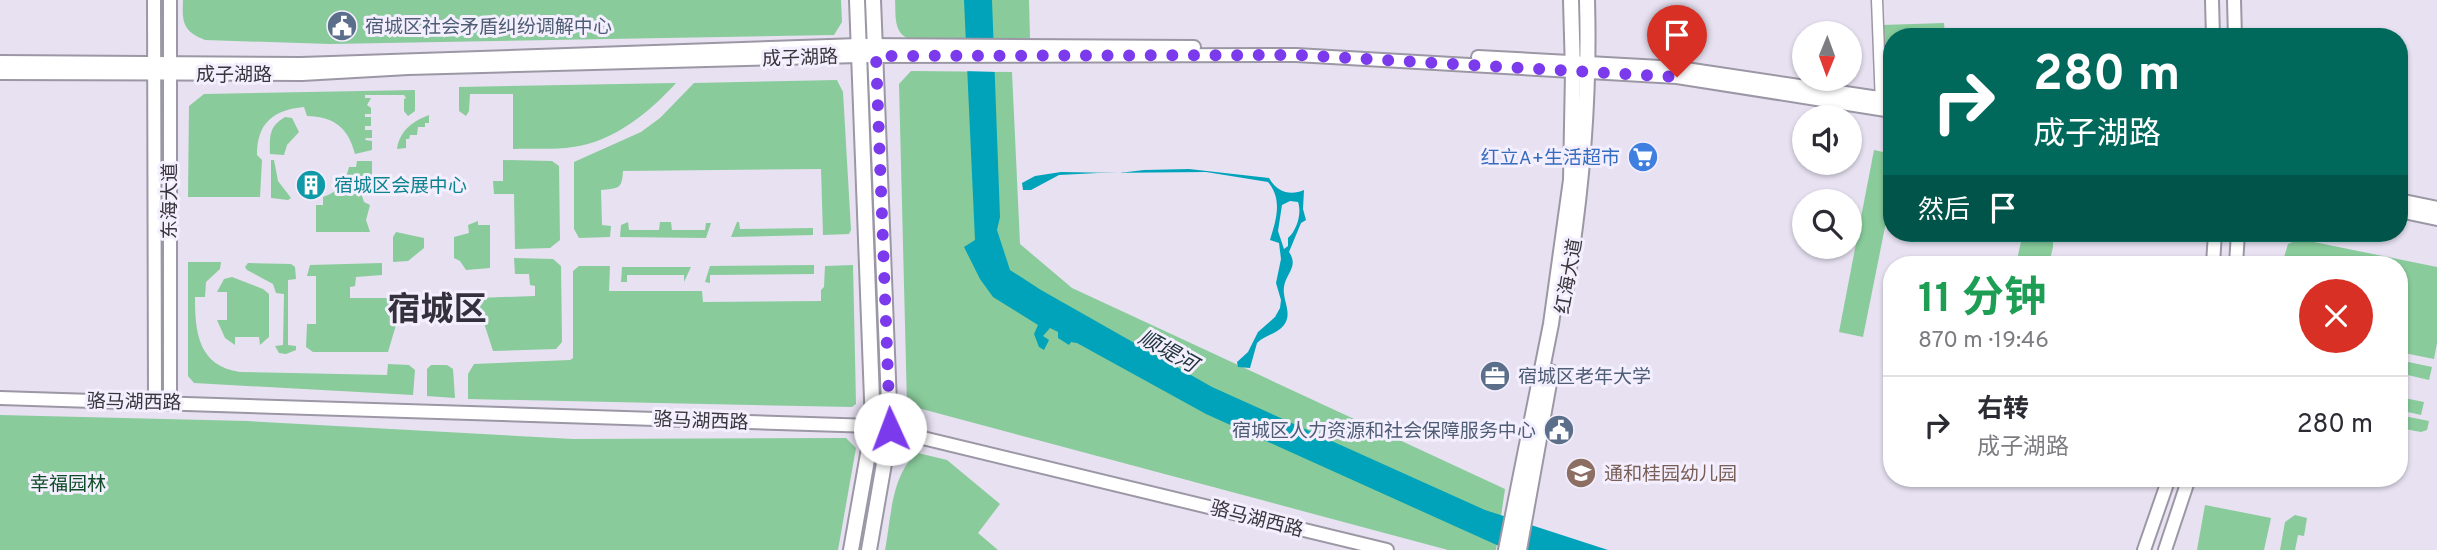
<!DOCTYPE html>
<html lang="zh">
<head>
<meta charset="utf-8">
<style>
	:root { --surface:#fff; --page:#f2f2f3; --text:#2b2b33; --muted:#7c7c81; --line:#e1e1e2 }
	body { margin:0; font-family:Overpass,"Noto Sans SC",sans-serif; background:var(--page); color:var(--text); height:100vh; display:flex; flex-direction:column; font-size:26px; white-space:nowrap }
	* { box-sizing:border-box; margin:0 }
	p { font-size:23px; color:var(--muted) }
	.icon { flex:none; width:38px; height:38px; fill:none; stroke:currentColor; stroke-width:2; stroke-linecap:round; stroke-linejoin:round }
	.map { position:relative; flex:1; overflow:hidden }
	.drawer { position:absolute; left:1883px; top:256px; width:525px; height:231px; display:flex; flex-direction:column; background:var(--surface); border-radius:28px; box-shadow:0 2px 5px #0004 }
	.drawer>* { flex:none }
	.guide { position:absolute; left:1883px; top:28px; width:525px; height:214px; border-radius:28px; box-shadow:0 2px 5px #0004; background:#00695c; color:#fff; overflow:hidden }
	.needle { width:46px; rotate:181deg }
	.fabs { position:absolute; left:1792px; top:21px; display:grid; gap:14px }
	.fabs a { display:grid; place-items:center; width:70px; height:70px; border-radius:50%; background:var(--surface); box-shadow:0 2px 5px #0004; font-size:35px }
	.pin { position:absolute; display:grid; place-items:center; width:60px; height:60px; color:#fff; margin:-72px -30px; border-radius:50% 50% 50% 0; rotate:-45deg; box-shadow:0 0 7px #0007 }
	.pin .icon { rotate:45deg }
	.me { position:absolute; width:77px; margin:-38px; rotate:358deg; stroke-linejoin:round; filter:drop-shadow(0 0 5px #0008) }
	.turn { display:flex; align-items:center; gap:24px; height:147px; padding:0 35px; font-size:32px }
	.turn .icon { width:91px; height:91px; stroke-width:2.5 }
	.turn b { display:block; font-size:49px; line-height:60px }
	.then { display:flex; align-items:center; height:66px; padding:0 35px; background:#0003; gap:14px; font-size:26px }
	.round { display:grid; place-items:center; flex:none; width:74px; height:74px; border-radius:37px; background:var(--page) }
	.headline { display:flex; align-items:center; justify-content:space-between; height:119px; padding:0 35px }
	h1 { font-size:42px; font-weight:700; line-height:52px; color:#1e9e55 }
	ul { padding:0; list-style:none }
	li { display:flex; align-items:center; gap:21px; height:98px; padding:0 35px; border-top:2px solid var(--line) }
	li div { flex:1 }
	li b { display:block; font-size:26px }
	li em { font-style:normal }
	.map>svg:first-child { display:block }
	.green { fill:#89cb9b }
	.water { fill:#00a3b9; fill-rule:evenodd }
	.pier { fill:#e7e1f1 }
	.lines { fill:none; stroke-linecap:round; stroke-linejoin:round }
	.minor-casing { stroke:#9c97a5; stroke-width:13 }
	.tertiary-casing { stroke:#9c97a5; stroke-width:16 }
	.secondary-casing { stroke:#9c97a5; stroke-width:18 }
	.minor { stroke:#fff; stroke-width:10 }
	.tertiary { stroke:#fff; stroke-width:12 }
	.secondary { stroke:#fff; stroke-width:14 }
	.route { stroke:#7c3aed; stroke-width:12; stroke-dasharray:0 21.6 }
	.labels { text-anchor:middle; stroke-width:6; stroke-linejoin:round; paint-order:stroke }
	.service-label { font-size:19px; fill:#4e5e75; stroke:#f4effe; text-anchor:start }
	.street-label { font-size:19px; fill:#38353b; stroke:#f4effe }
	.shop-label { font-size:19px; fill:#366cbe; stroke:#f4effe; text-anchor:end }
	.culture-label { font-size:19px; fill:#0d838f; stroke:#f4effe; text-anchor:start }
	.education-label { font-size:19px; fill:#785e54; stroke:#f4effe; text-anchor:start }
	.park-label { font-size:19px; fill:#0f4c27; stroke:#f4effe }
	.water-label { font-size:21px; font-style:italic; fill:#1d3338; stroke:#f4effe }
	.town-label { font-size:33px; font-weight:bold; fill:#35313c; stroke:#f4effe }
</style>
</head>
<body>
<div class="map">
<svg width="2437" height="550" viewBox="0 0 2437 550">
	<rect width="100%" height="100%" fill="#e7e1f1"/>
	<g class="green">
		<path d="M183 0H841L842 22 834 35 330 44 205 40C183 31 182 23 183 0Z"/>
		<path d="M895 0H1029L1030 38H907C893 31 896 13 895 0Z"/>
		<path d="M1944 23 1945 37H1892V55L1883 54 1882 25Z"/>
		<path d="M911 71 1012 72 1020 244 1072 288 1505 489 1496 550H1448L907 405 899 84Z"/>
		<path d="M837 80 843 92 851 230 849 234 823 235 821 169 623 171C622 190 618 188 601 190L602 225 611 226 610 237 579 238 574 229V162L641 132 660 118 694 83Z"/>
		<path d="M676 83C650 112 613 142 573 147 553 150 533 148 513 149V94H470L469 111 466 116 459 111V87Z"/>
		<path d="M415 90V111L408 116 404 111V99L406 98 404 95H365V98H371L367 105 371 108V114H365V117H371V126H365V130H372V138H366L365 140 372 141V150L355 154C348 127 334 117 307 116L304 107C273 110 257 123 257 155L262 160 260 197H188L189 106 204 94Z"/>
		<path d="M429 115V123H425V127H418L417 135H410L409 139H406V148L397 149C400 130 413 121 429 115Z"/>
		<path d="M285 117 292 118 299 132 287 145 284 155 270 154C270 137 268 127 285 117Z"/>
		<path d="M1874 150 1892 154V192L1863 337 1839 332Z"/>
		<path d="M271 160H274L278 181 291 198 288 200 271 198Z"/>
		<path d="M503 160 552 161 559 166 560 240 550 248 515 249 514 194H494L493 181H503Z"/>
		<path d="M357 161H372V180L362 196 364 202 370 205 366 220 370 232H316V205H323V197C340 191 345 183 349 167H356Z"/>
		<path d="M478 221V225H490V268L466 270 460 261 454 258V237L469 233 468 225Z"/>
		<path d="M628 222 629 230H659L660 222H671L672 230H705L706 223H711L706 238 620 237 621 225Z"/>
		<path d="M737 222H739L740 229 813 228V235L731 237Z"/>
		<path d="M396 232 424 238V248L408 261 393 262V237Z"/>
		<path d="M2023 233H2053V247L2049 264H2016Z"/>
		<path d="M2299 239 2437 267V343L2434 359 2399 352V264H2282L2288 244Z"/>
		<path d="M514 258 553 259 561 266 562 342 556 349 493 351 476 298 535 296V286L530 285 529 274H515Z"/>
		<path d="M188 262H221L220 269 206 282 205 297H195C195 332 198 366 240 372L387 375 388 364 409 365 415 370 413 395 194 383 188 376Z"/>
		<path d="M248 263 291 264 295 267 296 279 288 280V345L296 346V350L286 354 279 353 275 346 283 345 284 294 276 293 273 284 247 270 245 267Z"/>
		<path d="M382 263V275L356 277 355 286 350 287V298H404L388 352H313L306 347 307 324H316V276H307L310 265Z"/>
		<path d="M814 265V274L710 275V283L705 282 710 266Z"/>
		<path d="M853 265 856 404 852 407 468 399V374L474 364 570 360 573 358V271L579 266H610L609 291H702L703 302 821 301V290L824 287 825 266Z"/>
		<path d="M622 267H691L684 282V275H627V282H621Z"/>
		<path d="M232 277 263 289 269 294V337L260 345 259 337H235V345L225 338 217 320H227V292H217L224 279Z"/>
		<path d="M2399 360 2432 367 2429 380 2399 373Z"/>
		<path d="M431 365H447L453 369 455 398 427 396V369Z"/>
		<path d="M2399 397 2424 402 2421 415 2399 410Z"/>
		<path d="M0 415 247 421 573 439 846 438 856 448 838 550H0Z"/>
		<path d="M2399 415 2429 421 2427 430 2421 432 2399 428Z"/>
		<path d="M918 453 947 460 1000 504 978 533 998 550H885C891 521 891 472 918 453Z"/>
		<path d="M2205 505 2271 518 2264 550H2197Z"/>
		<path d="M2295 515 2307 518 2304 536 2298 535 2295 550H2280L2285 522Z"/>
	</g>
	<g class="water">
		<path d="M964 0H992L1000 217 997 230 1010 270 1041 290 1212 387 1485 510 1608 550H1512L1499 546 1206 414 1077 343 1071 342 1069 345 1058 338V332L1050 328 1043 336 1049 340 1044 350 1039 347 1034 334 1038 325 993 297 980 279 964 247 975 240Z"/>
		<path d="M1189 169 1269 178C1277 192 1290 196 1304 190L1303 209 1306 220 1301 223 1289 252C1299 267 1286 273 1284 287 1282 300 1293 313 1284 325 1277 334 1265 335 1257 343L1250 368 1238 367 1237 362 1248 352 1258 332 1275 317 1280 308 1281 300 1276 283 1281 259 1279 243 1270 240C1276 220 1283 200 1268 182L1206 172 1098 173 1059 175 1031 190H1023L1022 183 1035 176 1061 172 1119 173 1144 170ZM1290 201 1298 202C1302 213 1297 230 1288 238V246L1284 249 1278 231 1282 205Z"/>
	</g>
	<path class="pier" d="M962 38H997L998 72 963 71Z"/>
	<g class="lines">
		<g class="minor-casing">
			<path id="minor" d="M1877 0 1881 105"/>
		</g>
		<g class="tertiary-casing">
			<g id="tertiary">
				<path d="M154 0 155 402"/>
				<path d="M170 0V402"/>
				<path d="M2212 0 2213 37"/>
				<path d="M2234 0 2235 37"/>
				<path d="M1478 57 1679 68 1892 100"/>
				<path d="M0 62 301 64 859 45 1194 47"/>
				<path d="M0 73 302 74 408 68 859 56 1296 55 1677 77 1892 111"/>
				<path d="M2399 200 2437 208"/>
				<path d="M2399 211 2437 219"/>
				<path d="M2213 264 2215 233"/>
				<path d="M2236 264 2238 233"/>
				<path d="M0 398 873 426 1387 550"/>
				<path d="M2144 550 2169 478"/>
				<path d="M2165 550 2189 478"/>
			</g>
		</g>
		<g class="secondary-casing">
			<g id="secondary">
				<path d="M1563 304C1581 203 1590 103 1587 0"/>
				<path d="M851 550 873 426 857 0"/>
				<path d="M869 550 890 429 873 0"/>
				<path d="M1506 550 1551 324 1571 180 1573 72 1571 0"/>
				<path d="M1519 550 1551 372"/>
			</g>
		</g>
		<use href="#minor" class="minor"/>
		<use href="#tertiary" class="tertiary"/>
		<use href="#secondary" class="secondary"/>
	</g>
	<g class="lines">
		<path class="route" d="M890 429 876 56 1296 55 1677 77"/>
	</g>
	<defs>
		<g id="civic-disc" transform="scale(1.575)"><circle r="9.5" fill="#5c6f8a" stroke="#f4effe"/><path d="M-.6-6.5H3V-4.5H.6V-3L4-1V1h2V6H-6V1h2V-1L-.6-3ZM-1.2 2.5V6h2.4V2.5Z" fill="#fff"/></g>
		<g id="supermarket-disc" transform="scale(1.575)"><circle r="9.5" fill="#3f7fe0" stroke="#f4effe"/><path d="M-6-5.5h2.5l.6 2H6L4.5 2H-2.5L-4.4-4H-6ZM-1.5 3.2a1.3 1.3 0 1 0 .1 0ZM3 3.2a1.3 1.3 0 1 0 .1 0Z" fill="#fff"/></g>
		<g id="building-disc" transform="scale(1.575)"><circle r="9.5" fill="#0f9aa8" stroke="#f4effe"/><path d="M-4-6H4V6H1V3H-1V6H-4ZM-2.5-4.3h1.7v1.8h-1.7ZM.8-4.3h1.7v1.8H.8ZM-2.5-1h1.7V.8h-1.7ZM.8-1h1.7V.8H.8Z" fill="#fff"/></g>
		<g id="office-disc" transform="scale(1.575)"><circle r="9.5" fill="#5c6f8a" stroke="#f4effe"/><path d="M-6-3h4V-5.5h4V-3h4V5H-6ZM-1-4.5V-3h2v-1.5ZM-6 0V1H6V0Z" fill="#fff"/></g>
		<g id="school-disc" transform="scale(1.575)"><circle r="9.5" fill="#8d6e63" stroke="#f4effe"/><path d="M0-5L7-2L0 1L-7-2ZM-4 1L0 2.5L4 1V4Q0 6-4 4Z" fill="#fff"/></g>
	</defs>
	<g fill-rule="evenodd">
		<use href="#civic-disc" x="342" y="26"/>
		<use href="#supermarket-disc" x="1643" y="157"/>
		<use href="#building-disc" x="311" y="185"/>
		<use href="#office-disc" x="1495" y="376"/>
		<use href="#civic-disc" x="1559" y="430"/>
		<use href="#school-disc" x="1581" y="473"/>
	</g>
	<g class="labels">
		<g class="service-label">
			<text x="365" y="33">宿城区社会矛盾纠纷调解中心</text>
			<text x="1518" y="383">宿城区老年大学</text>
			<text x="1536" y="437" text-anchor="end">宿城区人力资源和社会保障服务中心</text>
		</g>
		<g class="street-label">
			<text transform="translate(800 57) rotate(-2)" y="7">成子湖路</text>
			<text x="234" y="81">成子湖路</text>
			<text transform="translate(169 201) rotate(-90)" y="7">东海大道</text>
			<text transform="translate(1568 276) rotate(-80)" y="7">红海大道</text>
			<text transform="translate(134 401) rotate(1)" y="7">骆马湖西路</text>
			<text transform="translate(701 420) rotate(2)" y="7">骆马湖西路</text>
			<text transform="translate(1257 518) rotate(14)" y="7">骆马湖西路</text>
		</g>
		<g class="shop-label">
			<text x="1620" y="164">红立A+生活超市</text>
		</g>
		<g class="culture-label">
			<text x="334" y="192">宿城区会展中心</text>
		</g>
		<g class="education-label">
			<text x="1604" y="480">通和桂园幼儿园</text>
		</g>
		<g class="park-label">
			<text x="68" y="490">幸福园林</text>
		</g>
		<g class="water-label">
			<text transform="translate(1168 351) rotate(29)" y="7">顺堤河</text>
		</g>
		<g class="town-label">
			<text x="437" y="320">宿城区</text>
		</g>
	</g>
</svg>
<div class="fabs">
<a><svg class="needle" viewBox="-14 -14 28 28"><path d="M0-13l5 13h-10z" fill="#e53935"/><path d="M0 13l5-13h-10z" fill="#7c7c81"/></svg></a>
<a><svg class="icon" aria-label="sound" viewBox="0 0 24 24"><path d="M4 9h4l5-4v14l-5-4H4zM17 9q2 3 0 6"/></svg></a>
<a><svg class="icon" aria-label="search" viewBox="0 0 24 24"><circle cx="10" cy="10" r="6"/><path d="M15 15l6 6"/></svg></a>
</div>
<div class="pin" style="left:1677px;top:77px;background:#d93025"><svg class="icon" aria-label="arrive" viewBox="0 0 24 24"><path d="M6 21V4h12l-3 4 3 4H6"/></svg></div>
<svg class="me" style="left:890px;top:429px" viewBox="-20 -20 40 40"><circle r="19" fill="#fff"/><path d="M0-13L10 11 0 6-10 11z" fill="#7c3aed"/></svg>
<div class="guide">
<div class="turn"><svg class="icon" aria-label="right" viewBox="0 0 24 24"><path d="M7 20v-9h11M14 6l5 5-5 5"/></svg><div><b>280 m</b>成子湖路</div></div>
<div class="then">然后<svg class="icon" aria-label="arrive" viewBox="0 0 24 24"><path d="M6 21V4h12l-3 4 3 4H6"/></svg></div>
</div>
<section class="drawer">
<div class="headline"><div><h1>11 分钟</h1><p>870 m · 19:46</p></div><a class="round" style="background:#d93025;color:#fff"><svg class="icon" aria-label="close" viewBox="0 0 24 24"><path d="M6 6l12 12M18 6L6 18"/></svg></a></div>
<ul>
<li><svg class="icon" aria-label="right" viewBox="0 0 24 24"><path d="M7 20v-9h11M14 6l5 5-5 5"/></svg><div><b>右转</b><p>成子湖路</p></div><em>280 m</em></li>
</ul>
</section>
</div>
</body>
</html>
